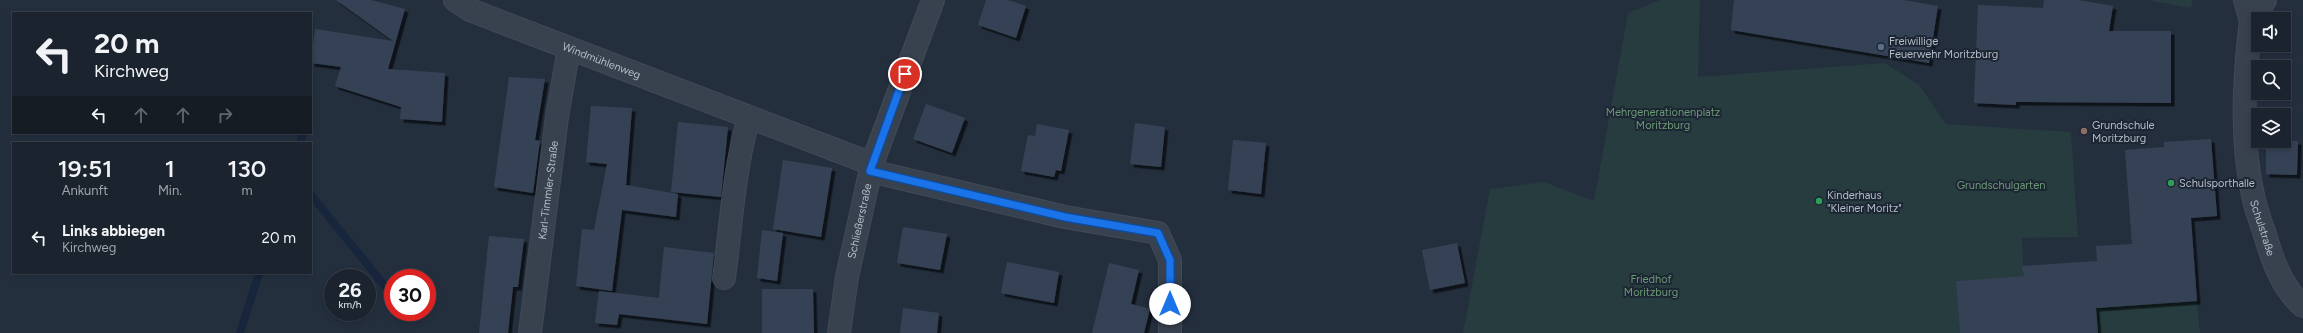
<!DOCTYPE html>
<html lang="de">
<head>
<meta charset="utf-8">
<style>
	:root { --surface:#1b232e; --page:#242b36; --text:#f1f3f6; --muted:#a0a4aa; --line:#39404a }
	body { margin:0; font-family:Figtree,sans-serif; background:var(--page); color:var(--text); height:100vh; display:flex; flex-direction:column; font-size:15px; white-space:nowrap }
	* { box-sizing:border-box; margin:0 }
	p { font-size:13px; color:var(--muted) }
	.icon { flex:none; width:22px; height:22px; fill:none; stroke:currentColor; stroke-width:2; stroke-linecap:round; stroke-linejoin:round }
	.map { position:relative; flex:1; overflow:hidden }
	.sheet { position:absolute; left:12px; top:142px; width:300px; height:132px; display:flex; flex-direction:column; background:var(--surface); border-radius:0px; box-shadow:0 2px 6px #0003,0 0 0 1px var(--line) }
	.sheet>* { flex:none }
	.hud { position:absolute; left:12px; top:12px; width:300px; height:122px; border-radius:0px; box-shadow:0 2px 6px #0003,0 0 0 1px var(--line); background:#1b232e; color:var(--text); overflow:hidden }
	.buttons { position:absolute; left:2251px; top:12px; display:grid; gap:8px }
	.buttons a { display:grid; place-items:center; width:40px; height:40px; border-radius:0px; background:var(--surface); box-shadow:0 2px 6px #0003,0 0 0 1px var(--line); font-size:20px }
	.speed { position:absolute; left:324px; top:269px; display:flex; gap:8px; font-size:20px; font-weight:700; text-align:center }
	.speed>* { display:grid; place-content:center; width:52px; height:52px; border-radius:50%; background:var(--surface); box-shadow:0 2px 6px #0003,0 0 0 1px var(--line); line-height:1 }
	.speed small { font-size:10px; font-weight:400 }
	.speed .limit { border:6px solid #d22; background:#fff; color:#111 }
	.pin { position:absolute; display:grid; place-items:center; width:34px; height:34px; color:#fff; margin:-17px; border:2px solid #fff; border-radius:50%; box-shadow:0 1px 4px #0007 }
	.me { position:absolute; width:44px; margin:-22px; rotate:0deg; stroke-linejoin:round; filter:drop-shadow(0 0 3px #0008) }
	.turn { display:flex; align-items:center; gap:14px; height:84px; padding:0 16px; font-size:18px }
	.turn .icon { width:52px; height:52px; stroke-width:2.5 }
	.turn b { display:block; font-size:28px; line-height:34px }
	.lanes { display:flex; align-items:center; height:38px; padding:0 16px; background:#0003; justify-content:center; gap:20px; direction:ltr }
	.lanes .off { opacity:.35 }
	.eta { display:flex; justify-content:space-evenly; align-items:center; height:68px; text-align:center }
	.eta b { font-size:24px; font-weight:600; line-height:28px }
	ul { padding:0; list-style:none }
	li { display:flex; align-items:center; gap:12px; height:56px; padding:0 16px }
	li div { flex:1 }
	li b { display:block; font-size:15px }
	li em { font-style:normal }
	.map>svg:first-child { display:block }
	.green { fill:#263c3f }
	.lines { fill:none; stroke-linecap:round; stroke-linejoin:round }
	.stream { stroke:#17263c; stroke-width:8 }
	.building { fill:#364354; filter:url(#shadow) }
	.minor-casing { stroke:#414a57; stroke-width:24 }
	.minor { stroke:#38414e; stroke-width:22 }
	.route-casing { stroke:#114b97; stroke-width:10 }
	.route { stroke:#1a73e8; stroke-width:7 }
	.service-dot { fill:#5c6f8a; stroke:#1d2633; stroke-width:1.5 }
	.education-dot { fill:#8d6e63; stroke:#1d2633; stroke-width:1.5 }
	.leisure-dot { fill:#2e9e5b; stroke:#1d2633; stroke-width:1.5 }
	.labels { text-anchor:middle; stroke-width:4; stroke-linejoin:round; paint-order:stroke }
	.poi-label { font-size:11px; fill:#b4bcc9; stroke:#1d2633; text-anchor:start }
	.street-label { font-size:11px; fill:#b4bcc9; stroke:#1d2633 }
	.park-label { font-size:11px; fill:#6b9a76; stroke:#1d2633 }
</style>
</head>
<body>
<div class="map">
<svg width="2303" height="333" viewBox="0 0 2303 333">
	<defs>
		<filter id="shadow"><feDropShadow dx="3.5" dy="3.5" stdDeviation="0" flood-color="#0009"/></filter>
	</defs>
	<rect width="100%" height="100%" fill="#242f3e"/>
	<g class="green">
		<path d="M1660 0H1700L1698 77 1885 63 1919 85 1946 124 2071 132 2078 237 2022 238 2024 276 1956 281 1960 333H1463L1490 189 1544 182 1594 201 1628 13Z"/>
		<path d="M2147 0H2193L2191 8Z"/>
		<path d="M2095 284 2127 306 2197 301 2200 333H2098Z"/>
	</g>
	<g class="lines">
		<g class="stream">
			<path d="M300 143 303 133"/>
			<path d="M311 195 393 296"/>
			<path d="M240 333 259 273"/>
		</g>
	</g>
	<g class="building">
		<path d="M336 0H371L405 9 388 69 445 73 442 122 400 119 401 107 335 86 341 67 311 63 315 29 393 41Z"/>
		<path d="M986 0H1008L1026 6 1016 38 978 25Z"/>
		<path d="M1734 0H1903L1938 6 1929 63 1731 30Z"/>
		<path d="M2044 0H2078L2113 6 2109 31H2171V103L2016 102V105L1974 103 1978 5 2043 8Z"/>
		<path d="M509 77 545 79 535 140 540 141 533 193 494 187Z"/>
		<path d="M926 104 965 118 952 153 913 139Z"/>
		<path d="M591 106 632 108 626 185 678 194 676 217 622 210 612 291 576 286 582 229 594 230 607 164 586 162Z"/>
		<path d="M678 122 728 127 721 197 671 192Z"/>
		<path d="M1135 123 1165 127 1161 167 1130 164Z"/>
		<path d="M1037 124 1069 130 1061 171 1056 170 1054 177 1021 171 1028 135 1035 136Z"/>
		<path d="M2211 139 2217 216 2191 218 2197 301 2096 308 2098 333H1960L1956 281 2024 276 2022 266 2097 261 2096 246 2132 244 2125 150 2164 147V142Z"/>
		<path d="M1233 140 1266 143 1261 194 1228 190Z"/>
		<path d="M2266 141H2298L2297 175 2266 174Z"/>
		<path d="M783 160 832 168 821 237 773 229Z"/>
		<path d="M903 227 947 234 940 270 897 263Z"/>
		<path d="M762 230 783 233 777 281 757 278Z"/>
		<path d="M489 236 524 239 518 287H513L508 333H479Z"/>
		<path d="M1457 243 1465 283 1430 290 1422 250Z"/>
		<path d="M664 247 714 253 707 324 619 314 617 325 595 323 599 291 659 298Z"/>
		<path d="M1007 262 1059 272 1054 303 1001 293Z"/>
		<path d="M1109 263 1139 270 1131 304 1150 309 1144 333H1092Z"/>
		<path d="M762 289H813L814 333H762Z"/>
		<path d="M903 308 939 313 937 333H900Z"/>
	</g>
	<g class="lines">
		<g class="minor-casing">
			<g id="minor">
				<path id="s1" d="M455 0 470 10 872 164"/>
				<path d="M2245 0 2251 21 2265 0"/>
				<path id="s2" d="M2251 21C2244 79 2240 142 2254 200 2257 213 2262 225 2266 238 2273 262 2283 289 2303 306"/>
				<path d="M870 171 1065 217 1158 233 1170 260V333"/>
				<path d="M724 278C731 225 734 169 749 117"/>
				<path id="s3" d="M530 333 557 117 569 48"/>
				<path id="s4" d="M839 333 847 277 872 164 933 0"/>
			</g>
		</g>
		<use href="#minor" class="minor"/>
	</g>
	<g class="lines">
		<g class="route-casing">
			<path id="route" d="M905 74 870 171 1065 217 1158 233 1170 260V304"/>
		</g>
		<use href="#route" class="route"/>
	</g>
	<circle class="service-dot" cx="1881" cy="47" r="4"/>
	<circle class="education-dot" cx="2084" cy="131" r="4"/>
	<g class="leisure-dot">
		<circle cx="2171" cy="183" r="4"/>
		<circle cx="1819" cy="201" r="4"/>
	</g>
	<g class="labels">
		<g class="poi-label">
			<text x="1889" y="45">Freiwillige<tspan x="1889" dy="13">Feuerwehr Moritzburg</tspan></text>
			<text x="2092" y="129">Grundschule<tspan x="2092" dy="13">Moritzburg</tspan></text>
			<text x="2179" y="187">Schulsporthalle</text>
			<text x="1827" y="199">Kinderhaus<tspan x="1827" dy="13">"Kleiner Moritz"</tspan></text>
		</g>
		<g class="street-label">
			<text dy="4" stroke="none"><textPath href="#s1" startOffset="159">Windmühlenweg</textPath></text>
			<text dy="4" stroke="none"><textPath href="#s3" startOffset="144">Karl-Timmler-Straße</textPath></text>
			<text dy="4" stroke="none"><textPath href="#s4" startOffset="114">Schließerstraße</textPath></text>
			<text dy="4" stroke="none"><textPath href="#s2" startOffset="209">Schulstraße</textPath></text>
		</g>
		<g class="park-label">
			<text x="1663" y="116">Mehrgenerationenplatz<tspan x="1663" dy="13">Moritzburg</tspan></text>
			<text x="2001" y="189">Grundschulgarten</text>
			<text x="1651" y="283">Friedhof<tspan x="1651" dy="13">Moritzburg</tspan></text>
		</g>
	</g>
</svg>
<div class="buttons">
<a><svg class="icon" aria-label="sound" viewBox="0 0 24 24"><path d="M4 9h4l5-4v14l-5-4H4zM17 9q2 3 0 6"/></svg></a>
<a><svg class="icon" aria-label="search" viewBox="0 0 24 24"><circle cx="10" cy="10" r="6"/><path d="M15 15l6 6"/></svg></a>
<a><svg class="icon" aria-label="layers" viewBox="0 0 24 24"><path d="M12 4l9 5-9 5-9-5zM3 14l9 5 9-5"/></svg></a>
</div>
<div class="speed"><div>26<small>km/h</small></div><div class="limit">30</div></div>
<div class="pin" style="left:905px;top:74px;background:#d93025"><svg class="icon" aria-label="arrive" viewBox="0 0 24 24"><path d="M6 21V4h12l-3 4 3 4H6"/></svg></div>
<svg class="me" style="left:1170px;top:304px" viewBox="-20 -20 40 40"><circle r="19" fill="#fff"/><path d="M0-13L10 11 0 6-10 11z" fill="#1a73e8"/></svg>
<div class="hud">
<div class="turn"><svg class="icon" aria-label="left" viewBox="0 0 24 24"><path d="M17 20v-9H6M10 6l-5 5 5 5"/></svg><div><b>20 m</b>Kirchweg</div></div>
<div class="lanes"><svg class="icon" aria-label="left" viewBox="0 0 24 24"><path d="M17 20v-9H6M10 6l-5 5 5 5"/></svg><svg class="icon off" aria-label="ahead" viewBox="0 0 24 24"><path d="M12 20V5M6 11l6-6 6 6"/></svg><svg class="icon off" aria-label="ahead" viewBox="0 0 24 24"><path d="M12 20V5M6 11l6-6 6 6"/></svg><svg class="icon off" aria-label="right" viewBox="0 0 24 24"><path d="M7 20v-9h11M14 6l5 5-5 5"/></svg></div>
</div>
<section class="sheet">
<div class="eta">
<div><b>19:51</b><p>Ankunft</p></div>
<div><b>1</b><p>Min.</p></div>
<div><b>130</b><p>m</p></div>
</div>
<ul>
<li><svg class="icon" aria-label="left" viewBox="0 0 24 24"><path d="M17 20v-9H6M10 6l-5 5 5 5"/></svg><div><b>Links abbiegen</b><p>Kirchweg</p></div><em>20 m</em></li>
</ul>
</section>
</div>
</body>
</html>
